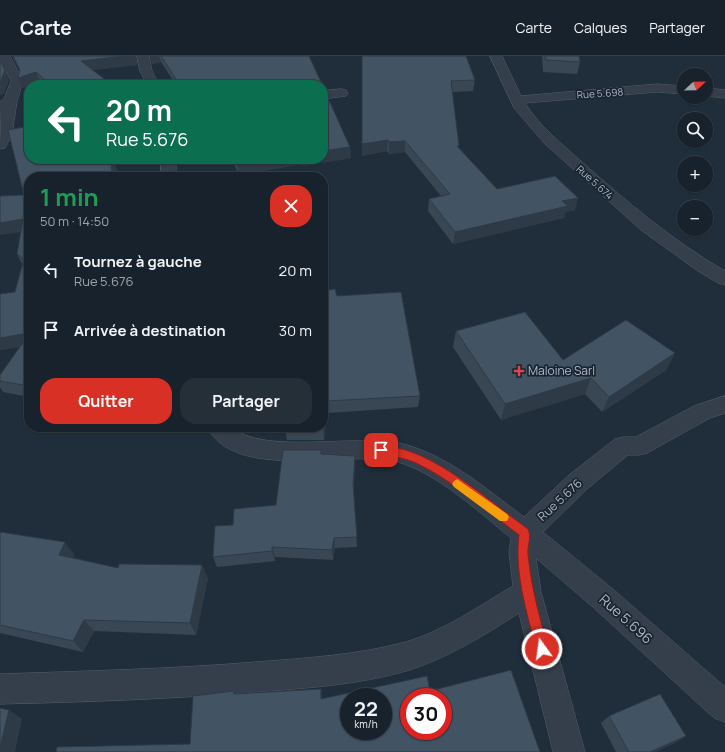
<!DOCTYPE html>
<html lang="fr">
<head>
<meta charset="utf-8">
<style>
	:root { --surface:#18222c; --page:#252f38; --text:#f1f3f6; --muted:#9fa4a9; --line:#363f48; --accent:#d93025 }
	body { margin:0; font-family:Manrope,sans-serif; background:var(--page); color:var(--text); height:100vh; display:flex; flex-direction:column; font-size:15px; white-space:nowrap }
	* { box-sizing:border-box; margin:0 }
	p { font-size:13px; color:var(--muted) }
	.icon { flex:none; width:22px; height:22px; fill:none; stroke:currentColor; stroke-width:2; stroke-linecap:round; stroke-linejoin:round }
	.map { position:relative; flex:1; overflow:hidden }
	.details { position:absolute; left:24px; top:116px; width:304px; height:260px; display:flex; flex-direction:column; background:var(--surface); border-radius:16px; box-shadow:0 1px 3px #0004,0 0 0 1px var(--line) }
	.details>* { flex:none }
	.hud { position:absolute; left:24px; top:24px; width:304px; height:84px; border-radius:16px; box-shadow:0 1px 3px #0004,0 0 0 1px var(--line); background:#0b6e4f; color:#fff; overflow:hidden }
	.needle { width:26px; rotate:68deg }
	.controls { position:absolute; left:677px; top:12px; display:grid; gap:8px }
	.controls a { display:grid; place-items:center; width:36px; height:36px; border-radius:50%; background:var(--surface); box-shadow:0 1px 3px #0004,0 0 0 1px var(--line); font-size:20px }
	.speed { position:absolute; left:340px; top:632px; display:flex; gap:8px; font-size:20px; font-weight:700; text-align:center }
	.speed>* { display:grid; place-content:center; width:52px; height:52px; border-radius:50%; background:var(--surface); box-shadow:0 1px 3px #0004,0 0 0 1px var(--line); line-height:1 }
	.speed small { font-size:10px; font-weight:400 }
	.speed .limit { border:6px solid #d22; background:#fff; color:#111 }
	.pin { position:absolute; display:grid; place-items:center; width:34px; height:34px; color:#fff; margin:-17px; border-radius:8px; box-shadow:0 2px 6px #0006 }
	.me { position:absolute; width:44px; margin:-22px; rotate:346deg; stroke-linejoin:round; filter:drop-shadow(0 0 3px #0008) }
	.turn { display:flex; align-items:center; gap:14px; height:84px; padding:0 16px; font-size:18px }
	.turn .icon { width:52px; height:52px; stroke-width:2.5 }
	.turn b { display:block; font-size:28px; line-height:34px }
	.round { display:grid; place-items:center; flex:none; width:42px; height:42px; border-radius:16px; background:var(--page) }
	.overview { display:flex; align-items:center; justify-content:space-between; height:68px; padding:0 16px }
	h1 { font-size:24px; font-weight:700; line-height:30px; color:#1e9e55 }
	.button { display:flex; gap:8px; margin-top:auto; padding:8px 16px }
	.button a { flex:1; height:46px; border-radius:16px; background:var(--accent); color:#fff; font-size:16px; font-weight:700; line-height:46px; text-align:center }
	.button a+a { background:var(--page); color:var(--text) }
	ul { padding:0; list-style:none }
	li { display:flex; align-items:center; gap:12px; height:60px; padding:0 16px }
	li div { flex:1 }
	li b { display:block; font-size:15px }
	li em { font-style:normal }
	header { display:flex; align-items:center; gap:24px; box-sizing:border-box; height:56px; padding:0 20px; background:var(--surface); border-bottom:1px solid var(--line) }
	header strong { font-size:19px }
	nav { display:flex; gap:22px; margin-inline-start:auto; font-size:14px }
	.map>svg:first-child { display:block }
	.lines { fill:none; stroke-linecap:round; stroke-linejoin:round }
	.street-casing { stroke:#515d69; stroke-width:1 }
	.street { fill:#343f4b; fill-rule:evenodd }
	.wall { fill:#394755 }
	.shaded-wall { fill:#2e3a45 }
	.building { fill:#425363; stroke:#2e3a45; fill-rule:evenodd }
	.route { fill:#d93025; stroke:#8d1f18 }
	.slow { fill:#f59e0b }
	.health-dot { fill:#e0444e; stroke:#192430; stroke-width:1.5 }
	.labels { text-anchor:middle; stroke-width:3.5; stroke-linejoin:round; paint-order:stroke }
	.far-street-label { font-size:10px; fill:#aebac8; stroke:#192430 }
	.poi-label { font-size:12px; fill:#aebac8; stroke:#192430; text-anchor:start }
	.street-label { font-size:12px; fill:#aebac8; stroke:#192430 }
	.near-street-label { font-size:14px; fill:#aebac8; stroke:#192430 }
</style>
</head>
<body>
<header>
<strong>Carte</strong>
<nav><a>Carte</a><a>Calques</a><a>Partager</a></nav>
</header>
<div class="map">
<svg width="725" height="696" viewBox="0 0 725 696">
	<rect width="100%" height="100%" fill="#202e3b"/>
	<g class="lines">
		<g class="street-casing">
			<g id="street">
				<path d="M0 0H10L23 25 17 45 12 78 5 92 0 93 1 57H0V46L4 43 11 25 0 4Z"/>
				<path d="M137 0H149L152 15 159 29H147L140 15Z"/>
				<path d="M490 0H502L521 40 657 28 684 30V38L657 36 525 47C539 70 562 88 582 106 627 146 673 185 725 215V229L718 227 698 215 641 174 545 88 514 52Z"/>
				<path d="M706 32 725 34V42L706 40Z"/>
				<path d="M341 33 346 34 348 37 346 40 323 43V35Z"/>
				<path d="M162 103H176V121H160Z"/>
				<path d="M725 340V357L710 362 647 397 639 399H628L587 433 543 476 614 534 725 631V666L714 662 594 552 536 502 541 536 585 696H553L519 557C483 580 446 603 406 615 357 629 307 632 257 636 171 643 86 646 0 648V618C86 615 171 613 256 606 307 602 357 599 406 586 444 575 479 550 513 530L509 496 511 482C480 457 437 417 398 406 348 393 236 427 207 371H232C261 399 359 378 399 387 447 398 486 433 524 461L569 419 615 383 623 381H636L694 350Z"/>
			</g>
		</g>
		<use href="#street" class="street"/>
	</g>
	<g class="wall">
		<path d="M12 0H136L137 9 93 14 112 29H42L40 27 22 32 18 22 20 15Z"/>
		<path d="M150 0H309L321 29H176L161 6 152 8Z"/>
		<path d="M362 0 475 24 473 35 452 36 458 92 497 133 575 154 566 156 564 162 453 188 428 155 429 143 441 140 405 96 389 98 387 95 362 100Z"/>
		<path d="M542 0H579L580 6 577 18 543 16Z"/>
		<path d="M29 70 118 120 29 121V341L3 336 0 331V319L20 291 0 294V238L15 236 22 208 17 198 21 176Z"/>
		<path d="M350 91 351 102 303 110 302 108 239 119 232 103H323Z"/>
		<path d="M337 240 420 340 418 351 327 357 324 384H287L285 372 267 371H323Z"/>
		<path d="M456 275 563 304 675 297 666 314 602 356 585 338 501 364 453 291Z"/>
		<path d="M322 398 355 411 353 435 357 491 335 492 333 504 275 501V505L217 511 213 501 233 469 276 449Z"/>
		<path d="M0 476 74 498 73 502 118 512 208 522 196 579 94 575 83 596 0 577Z"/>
		<path d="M609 660 686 680 675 687 655 696H616L601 667Z"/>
	</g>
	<g class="shaded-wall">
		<path d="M124 0H136L137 9 85 15 81 5Z"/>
		<path d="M150 0H159L161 6 152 8Z"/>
		<path d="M5 14 9 25 4 38 0 39V27Z"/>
		<path d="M36 16 40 27 33 29H29V30L22 32 18 22Z"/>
		<path d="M388 84 387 95 362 100V88Z"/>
		<path d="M405 85V96L389 98V86Z"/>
		<path d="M350 91 351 102 303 110V103H323V95Z"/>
		<path d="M113 103H115L118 120 114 121H92L111 110Z"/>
		<path d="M263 103H302V108L239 119 237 108Z"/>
		<path d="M578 142 575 154 566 156 564 162 453 188 455 176 562 145Z"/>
		<path d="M23 163 29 175 0 179V167Z"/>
		<path d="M29 277V290L0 294V282Z"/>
		<path d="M675 297 666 314 602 356 609 341Z"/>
		<path d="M591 322 585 338 501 364 505 348Z"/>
		<path d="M326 345 327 357 324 384 323 373Z"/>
		<path d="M355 400V411L353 439V428Z"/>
		<path d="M334 482 335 492 333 504 332 494Z"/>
		<path d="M65 486 74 498 69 512 59 499Z"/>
		<path d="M272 491 275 501V505L272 495Z"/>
		<path d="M202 509 208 522 196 579 190 567Z"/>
		<path d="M84 564 94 575 83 596 73 585Z"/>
		<path d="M321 633 322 642V652L321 643Z"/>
		<path d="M9 654 22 663 15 696H0V692Z"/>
		<path d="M686 680 675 687 655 696H650Z"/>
	</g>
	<g class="building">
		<path d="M13 0H124L81 5 112 29H51L36 16 18 22 20 14Z"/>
		<path d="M161 0H309L321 26V29H180Z"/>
		<path d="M362 0H466L475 24 451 25 459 90H457L497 133 555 120 578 142 562 145 568 150 455 176 429 143 450 138 405 85 389 86 388 84 362 88Z"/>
		<path d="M545 0H579L580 6 546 4Z"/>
		<path d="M0 5 5 14 0 27Z"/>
		<path d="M323 33H324L350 91 323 95Z"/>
		<path d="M29 70V103H113L114 109 111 110 112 117 92 121H29V277L0 282V238L15 236 24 203 17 198 23 163 0 167V140L24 139 8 74Z"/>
		<path d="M235 103H263L237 108Z"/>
		<path d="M335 233 337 240 401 236 420 340 326 345 323 373H285L286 371H323V235Z"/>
		<path d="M525 256 563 304 626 264 675 297 609 341 591 322 505 348 456 275Z"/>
		<path d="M29 278V330L0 325V319Z"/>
		<path d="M283 394H321V398L355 400 353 428 357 481 334 482 332 494 272 491V495L213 501 215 470 233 469 234 453 276 449Z"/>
		<path d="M0 476 65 486 59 499 118 512 119 508 202 509 190 567 84 564 73 585 0 569Z"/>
		<path d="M511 614 540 696H56L57 691 190 688 193 640 234 635V638L321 633V643L427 620 430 635ZM349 641H383V675H349ZM409 641H443V675H409Z"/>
		<path d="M660 638 686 680 650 696H629L609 660Z"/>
		<path d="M0 652 9 654 0 692Z"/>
	</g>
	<path class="route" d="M381 390C388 391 395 391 402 393 444 404 493 448 528 473 532 481 527 490 528 498 531 531 540 562 548 593L546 598 542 599 538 598 536 593C527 556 514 517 519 479 487 455 452 424 416 407 403 401 390 401 378 397L376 394 378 391Z"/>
	<path class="slow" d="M457 423 507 458 509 461 507 465H500L454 431 452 428 454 425Z"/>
	<path class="health-dot" d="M517 309h4v4h4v4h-4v4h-4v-4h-4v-4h4z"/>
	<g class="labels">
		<g class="far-street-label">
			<text transform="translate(600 37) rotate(-4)" y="4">Rue 5.698</text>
			<text transform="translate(595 126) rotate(42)" y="4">Rue 5.674</text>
		</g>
		<g class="poi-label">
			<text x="528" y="319">Maloine Sarl</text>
		</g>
		<g class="street-label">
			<text transform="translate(560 444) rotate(-43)" y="4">Rue 5.676</text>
		</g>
		<g class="near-street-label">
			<text transform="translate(626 563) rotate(42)" y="5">Rue 5.696</text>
		</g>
	</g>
</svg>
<div class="controls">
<a><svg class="needle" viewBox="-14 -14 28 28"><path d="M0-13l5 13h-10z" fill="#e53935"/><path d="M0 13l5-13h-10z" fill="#9fa4a9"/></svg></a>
<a><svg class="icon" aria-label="search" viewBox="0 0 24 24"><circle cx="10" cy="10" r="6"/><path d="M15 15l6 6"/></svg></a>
<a>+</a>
<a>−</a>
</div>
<div class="speed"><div>22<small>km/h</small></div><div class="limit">30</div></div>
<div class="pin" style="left:381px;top:394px;background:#d93025"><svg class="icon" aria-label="arrive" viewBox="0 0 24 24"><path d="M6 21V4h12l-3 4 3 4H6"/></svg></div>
<svg class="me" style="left:542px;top:593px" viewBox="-20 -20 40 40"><circle r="17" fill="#d93025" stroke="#fff" stroke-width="3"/><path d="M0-11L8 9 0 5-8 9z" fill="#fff"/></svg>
<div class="hud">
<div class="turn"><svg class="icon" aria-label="left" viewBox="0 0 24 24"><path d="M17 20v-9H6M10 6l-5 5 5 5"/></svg><div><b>20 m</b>Rue 5.676</div></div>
</div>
<section class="details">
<div class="overview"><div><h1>1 min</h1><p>50 m · 14:50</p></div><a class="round" style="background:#d93025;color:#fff"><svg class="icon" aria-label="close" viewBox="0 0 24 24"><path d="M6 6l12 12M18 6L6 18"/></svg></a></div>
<ul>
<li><svg class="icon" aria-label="left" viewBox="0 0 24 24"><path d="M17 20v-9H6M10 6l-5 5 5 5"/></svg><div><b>Tournez à gauche</b><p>Rue 5.676</p></div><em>20 m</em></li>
<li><svg class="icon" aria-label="arrive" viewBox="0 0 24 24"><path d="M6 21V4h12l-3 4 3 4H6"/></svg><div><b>Arrivée à destination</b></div><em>30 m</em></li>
</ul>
<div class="button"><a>Quitter</a><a>Partager</a></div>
</section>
</div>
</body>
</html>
